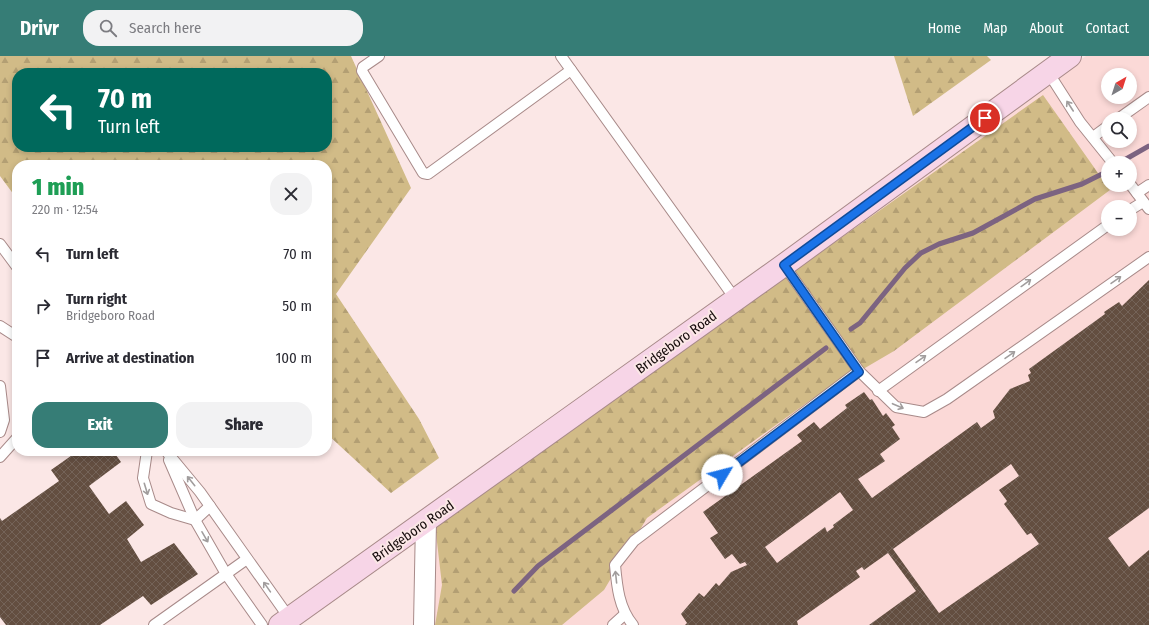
<!DOCTYPE html>
<html lang="en">
<head>
<meta charset="utf-8">
<style>
	:root { --surface:#fff; --page:#f2f2f3; --text:#2b2b33; --muted:#7c7c81; --accent:#367d76 }
	body { margin:0; font-family:"Fira Sans Condensed",sans-serif; background:var(--page); color:var(--text); height:100vh; display:flex; flex-direction:column; font-size:15px; white-space:nowrap }
	* { box-sizing:border-box; margin:0 }
	p { font-size:13px; color:var(--muted) }
	.icon { flex:none; width:22px; height:22px; fill:none; stroke:currentColor; stroke-width:2; stroke-linecap:round; stroke-linejoin:round }
	.map { position:relative; flex:1; overflow:hidden }
	.side { position:absolute; left:12px; top:104px; width:320px; height:296px; display:flex; flex-direction:column; background:var(--surface); border-radius:16px; box-shadow:0 2px 6px #0003 }
	.side>* { flex:none }
	.hud { position:absolute; left:12px; top:12px; width:320px; height:84px; border-radius:16px; box-shadow:0 2px 6px #0003; background:#00695c; color:#fff; overflow:hidden }
	.needle { width:26px; rotate:39deg }
	.tools { position:absolute; left:1101px; top:12px; display:grid; gap:8px }
	.tools a { display:grid; place-items:center; width:36px; height:36px; border-radius:50%; background:var(--surface); box-shadow:0 2px 6px #0003; font-size:20px }
	.pin { position:absolute; display:grid; place-items:center; width:34px; height:34px; color:#fff; margin:-17px; border:2px solid #fff; border-radius:50%; box-shadow:0 1px 4px #0007 }
	.me { position:absolute; width:44px; margin:-22px; rotate:53deg; stroke-linejoin:round; filter:drop-shadow(0 0 3px #0008) }
	.turn { display:flex; align-items:center; gap:14px; height:84px; padding:0 20px; font-size:18px }
	.turn .icon { width:52px; height:52px; stroke-width:2.5 }
	.turn b { display:block; font-size:28px; line-height:34px }
	.round { display:grid; place-items:center; flex:none; width:42px; height:42px; border-radius:16px; background:var(--page) }
	.headline { display:flex; align-items:center; justify-content:space-between; height:68px; padding:0 20px }
	h1 { font-size:24px; font-weight:800; line-height:30px; color:#1e9e55 }
	.cta { display:flex; gap:8px; margin-top:auto; padding:8px 20px }
	.cta a { flex:1; height:46px; border-radius:16px; background:var(--accent); color:#fff; font-size:16px; font-weight:800; line-height:46px; text-align:center }
	.cta a+a { background:var(--page); color:var(--text) }
	ul { padding:0; list-style:none }
	li { display:flex; align-items:center; gap:12px; height:52px; padding:0 20px }
	li div { flex:1 }
	li b { display:block; font-size:15px }
	li em { font-style:normal }
	header { display:flex; align-items:center; gap:24px; box-sizing:border-box; height:56px; padding:0 20px; background:var(--accent); color:#fff }
	header strong { font-size:19px }
	nav { display:flex; gap:22px; margin-inline-start:auto; font-size:14px }
	.search { width:280px; height:36px; background:var(--page); display:flex; align-items:center; gap:10px; box-sizing:border-box; padding:0 14px; border-radius:16px; color:var(--muted); font-size:15px }
	.map>svg:first-child { display:block }
	.built { fill:#fbd9d7; fill-rule:evenodd }
	.forest { fill:url(#forest-firs); fill-rule:evenodd }
	.lines { fill:none; stroke-linecap:round; stroke-linejoin:round }
	.stream { stroke:#7c6381; stroke-width:5 }
	.building { fill:url(#building-cross-hatch); fill-rule:evenodd }
	.lane-casing { stroke:#a88a89; stroke-width:12 }
	.street-casing { stroke:#a88a89; stroke-width:22 }
	.secondary-casing { stroke:#a88a89; stroke-width:24 }
	.lane { stroke:#fff; stroke-width:10 }
	.street { stroke:#fff; stroke-width:20 }
	.secondary { stroke:#f7d5e7; stroke-width:22 }
	.oneway { stroke:#a19d9d }
	.route-casing { stroke:#114b97; stroke-width:10 }
	.route { stroke:#1a73e8; stroke-width:7 }
	.labels { text-anchor:middle; stroke-width:4; stroke-linejoin:round; paint-order:stroke }
	.street-label { font-size:14px; fill:#150b0b; stroke:#fbe7e6 }
</style>
</head>
<body>
<header>
<strong>Drivr</strong>
<div class="search"><svg class="icon" aria-label="search" viewBox="0 0 24 24"><circle cx="10" cy="10" r="6"/><path d="M15 15l6 6"/></svg>Search here</div>
<nav><a>Home</a><a>Map</a><a>About</a><a>Contact</a></nav>
</header>
<div class="map">
<svg width="1149" height="569" viewBox="0 0 1149 569">
	<defs>
		<pattern id="forest-firs" width="22" height="20" patternUnits="userSpaceOnUse"><rect width="22" height="20" fill="#d1bb87"/><path d="M5 1l3.5 6h-7zM16 11l3.5 6h-7z" fill="#b39f73"/></pattern>
		<pattern id="building-cross-hatch" width="8" height="8" patternUnits="userSpaceOnUse"><rect width="8" height="8" fill="#634e40"/><path d="M0 0l8 8M0 8l8-8" fill="none" stroke="#746358"/></pattern>
	</defs>
	<rect width="100%" height="100%" fill="#fbe7e6"/>
	<path class="built" d="M1086 0H1149V569H424L426 465ZM1108 19H1130V41H1108ZM1108 63H1130V85H1108ZM1108 107H1130V129H1108ZM1108 151H1130V173H1108Z"/>
	<g class="forest">
		<path d="M0 0H351L411 132 336 238 419 363 439 402 391 437 327 378V109H17V143L0 120ZM17 17H327V91H17Z"/>
		<path d="M894 0H987L991 4 913 60Z"/>
		<path d="M1043 39 1110 134 894 295 812 343 647 462 604 534 562 569H435L442 529 435 469Z"/>
	</g>
	<g class="lines">
		<g class="stream">
			<path d="M1126 103 1149 90"/>
			<path d="M851 273 860 267 905 212 921 197 939 188 973 177 1035 143 1082 128 1102 118"/>
			<path d="M514 535 538 510 826 292"/>
		</g>
	</g>
	<g class="building">
		<path d="M1149 224V452L1108 482 1129 511 1149 494V569H869L916 535 888 497 864 514 862 511 856 515 860 521 797 565 798 569H685L687 567 681 558 699 537 704 541 716 527 719 530 731 516 747 509 745 506 740 508 732 498 725 503 710 482 718 477 703 456 802 385 797 379 814 366 820 373 847 352 845 349 864 336 870 344 872 343 883 360 886 357 895 369 892 371 900 383 880 398 885 405 858 423 872 442 977 366 981 372 995 362 993 355 1010 333 1030 325 1028 319 1031 317 1029 313 1105 258 1104 256 1119 246 1122 250ZM1011 408 1019 420 999 434 1007 445 1004 448 1027 479 1031 477 1039 488 939 557 893 493ZM840 436 853 454 833 469 834 471 827 476 825 471 777 507 765 491Z"/>
		<path d="M78 395H113L121 406 89 430 109 458 126 445 144 469 127 483 141 506 174 487 198 518 151 549 143 540 100 569H6L0 561V462L2 465 59 425 51 414Z"/>
	</g>
	<g class="lines">
		<g class="lane-casing">
			<g id="lane">
				<path d="M379 0 363 11 362 15 423 117 428 118 571 14"/>
				<path d="M561 0 736 244"/>
				<path d="M1048 16 1080 66 1113 107"/>
				<path d="M1118 63 1149 41"/>
				<path d="M1093 81 1108 70"/>
				<path d="M1130 128 1149 153"/>
				<path d="M1137 137 1149 129"/>
				<path d="M1130 154 1143 146"/>
				<path d="M0 188 17 211"/>
				<path d="M784 209 859 315 896 351 924 356 947 343 1149 201"/>
				<path d="M0 270 17 281"/>
				<path d="M0 330 4 364 0 376"/>
				<path d="M878 335 1108 169"/>
				<path d="M147 395 143 422 151 448 171 457 195 464 210 450"/>
				<path d="M166 395 200 436 290 563"/>
				<path d="M0 401 17 382"/>
				<path d="M169 404 195 464 226 518 262 569"/>
				<path d="M154 569 247 503"/>
				<path d="M613 569 624 559"/>
				<path d="M633 569C619 552 617 531 615 509L634 485 859 315"/>
			</g>
		</g>
		<g class="street-casing">
			<path id="street" d="M424 569 426 465"/>
		</g>
		<g class="secondary-casing">
			<path id="secondary" d="M280 569 784 209 1070 0"/>
		</g>
		<use href="#lane" class="lane"/>
		<use href="#street" class="street"/>
		<use href="#secondary" class="secondary"/>
	</g>
	<defs><path id="oneway-shaft" d="M-6 0H5M1.5-3L5.5 0L1.5 3" fill="none" stroke-width="1.6" stroke-linecap="round" stroke-linejoin="round"/></defs>
	<g class="oneway">
		<use href="#oneway-shaft" transform="translate(1070 50) rotate(-123)"/>
		<use href="#oneway-shaft" transform="translate(1116 224) rotate(-35)"/>
		<use href="#oneway-shaft" transform="translate(1026 227) rotate(-36)"/>
		<use href="#oneway-shaft" transform="translate(1010 299) rotate(-35)"/>
		<use href="#oneway-shaft" transform="translate(921 303) rotate(-35)"/>
		<use href="#oneway-shaft" transform="translate(898 350) rotate(23)"/>
		<use href="#oneway-shaft" transform="translate(191 425) rotate(-129)"/>
		<use href="#oneway-shaft" transform="translate(146 433) rotate(73)"/>
		<use href="#oneway-shaft" transform="translate(205 481) rotate(60)"/>
		<use href="#oneway-shaft" transform="translate(616 521) rotate(-96)"/>
		<use href="#oneway-shaft" transform="translate(267 531) rotate(-125)"/>
	</g>
	<g class="lines">
		<g class="route-casing">
			<path id="route" d="M722 419 859 316 784 209 985 62"/>
		</g>
		<use href="#route" class="route"/>
	</g>
	<g class="labels">
		<g class="street-label">
			<text transform="translate(676 286) rotate(-36)" y="5">Bridgeboro Road</text>
			<text transform="translate(413 475) rotate(-35)" y="5">Bridgeboro Road</text>
		</g>
	</g>
</svg>
<div class="tools">
<a><svg class="needle" viewBox="-14 -14 28 28"><path d="M0-13l5 13h-10z" fill="#e53935"/><path d="M0 13l5-13h-10z" fill="#7c7c81"/></svg></a>
<a><svg class="icon" aria-label="search" viewBox="0 0 24 24"><circle cx="10" cy="10" r="6"/><path d="M15 15l6 6"/></svg></a>
<a>+</a>
<a>−</a>
</div>
<div class="pin" style="left:985px;top:62px;background:#d93025"><svg class="icon" aria-label="arrive" viewBox="0 0 24 24"><path d="M6 21V4h12l-3 4 3 4H6"/></svg></div>
<svg class="me" style="left:722px;top:419px" viewBox="-20 -20 40 40"><circle r="19" fill="#fff"/><path d="M0-13L10 11 0 6-10 11z" fill="#1a73e8"/></svg>
<div class="hud">
<div class="turn"><svg class="icon" aria-label="left" viewBox="0 0 24 24"><path d="M17 20v-9H6M10 6l-5 5 5 5"/></svg><div><b>70 m</b>Turn left</div></div>
</div>
<section class="side">
<div class="headline"><div><h1>1 min</h1><p>220 m · 12:54</p></div><a class="round"><svg class="icon" aria-label="close" viewBox="0 0 24 24"><path d="M6 6l12 12M18 6L6 18"/></svg></a></div>
<ul>
<li><svg class="icon" aria-label="left" viewBox="0 0 24 24"><path d="M17 20v-9H6M10 6l-5 5 5 5"/></svg><div><b>Turn left</b></div><em>70 m</em></li>
<li><svg class="icon" aria-label="right" viewBox="0 0 24 24"><path d="M7 20v-9h11M14 6l5 5-5 5"/></svg><div><b>Turn right</b><p>Bridgeboro Road</p></div><em>50 m</em></li>
<li><svg class="icon" aria-label="arrive" viewBox="0 0 24 24"><path d="M6 21V4h12l-3 4 3 4H6"/></svg><div><b>Arrive at destination</b></div><em>100 m</em></li>
</ul>
<div class="cta"><a>Exit</a><a>Share</a></div>
</section>
</div>
</body>
</html>
